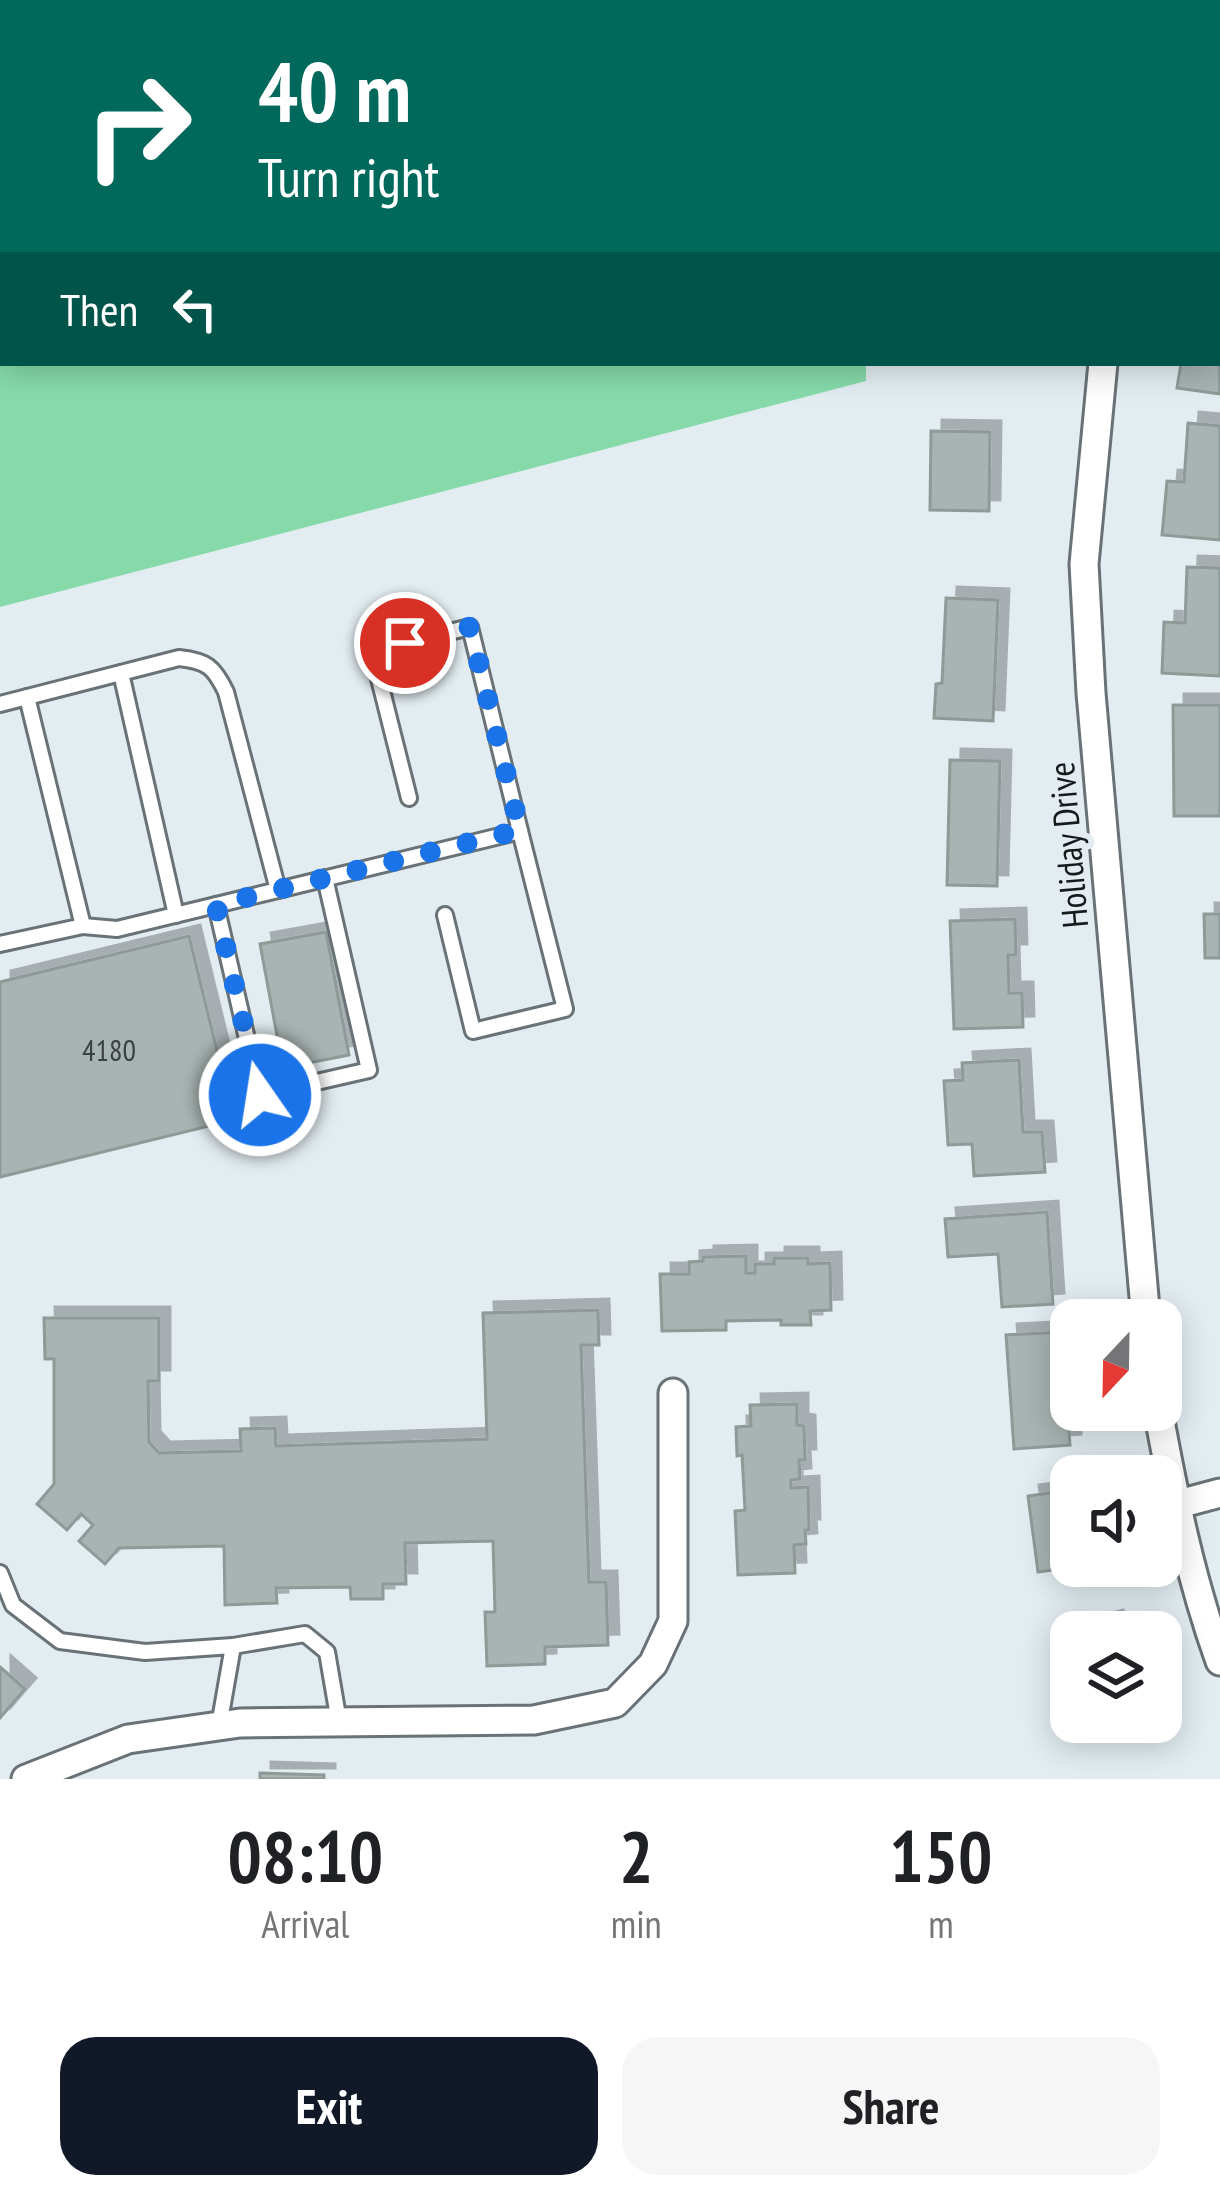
<!DOCTYPE html>
<html lang="en">
<head>
<meta charset="utf-8">
<style>
	:root { --surface:#fff; --page:#f6f6f6; --text:#202124; --muted:#757577; --accent:#111827 }
	body { margin:0; font-family:"PT Sans Narrow",sans-serif; background:var(--page); color:var(--text); height:100vh; display:flex; flex-direction:column; font-size:45px; white-space:nowrap }
	* { box-sizing:border-box; margin:0 }
	p { font-size:39px; color:var(--muted) }
	.icon { flex:none; width:66px; height:66px; fill:none; stroke:currentColor; stroke-width:2; stroke-linecap:round; stroke-linejoin:round }
	.map { position:relative; height:1779px; overflow:hidden }
	.drawer { display:flex; flex-direction:column; background:var(--surface); flex:1 }
	.drawer>* { flex:none }
	.banner { position:absolute; left:0px; top:0px; width:1221px; height:366px; box-shadow:0 6px 30px #0003; background:#00695c; color:#fff; overflow:hidden }
	.needle { width:78px; rotate:202deg }
	.buttons { position:absolute; left:1050px; top:1299px; display:grid; gap:24px }
	.buttons a { display:grid; place-items:center; width:132px; height:132px; border-radius:24px; background:var(--surface); box-shadow:0 6px 30px #0003; font-size:60px }
	.pin { position:absolute; display:grid; place-items:center; width:102px; height:102px; color:#fff; margin:-51px; border:6px solid #fff; border-radius:50%; box-shadow:0 3px 12px #0007 }
	.me { position:absolute; width:132px; margin:-66px; rotate:347deg; stroke-linejoin:round; filter:drop-shadow(0 0 9px #0008) }
	.turn { display:flex; align-items:center; gap:42px; height:252px; padding:0 60px; font-size:54px }
	.turn .icon { width:156px; height:156px; stroke-width:2.5 }
	.turn b { display:block; font-size:84px; line-height:102px }
	.then { display:flex; align-items:center; height:114px; padding:0 60px; background:#0003; gap:24px; font-size:45px }
	.eta { display:flex; justify-content:space-evenly; align-items:center; height:204px; text-align:center }
	.eta b { font-size:72px; font-weight:800; line-height:84px }
	.button { display:flex; gap:24px; margin-top:auto; padding:24px 60px }
	.button a { flex:1; height:138px; border-radius:36px; background:var(--accent); color:#fff; font-size:48px; font-weight:800; line-height:138px; text-align:center }
	.button a+a { background:var(--page); color:var(--text) }
	.map>svg:first-child { display:block }
	.green { fill:#86daaa }
	.building { fill:#a8b4b2; stroke:#8e9998; stroke-width:3; filter:url(#shadow) }
	.lines { fill:none; stroke-linecap:round; stroke-linejoin:round }
	.service-casing { stroke:#697276; stroke-width:20 }
	.minor-casing { stroke:#697276; stroke-width:33 }
	.service { stroke:#fff; stroke-width:14 }
	.minor { stroke:#fff; stroke-width:27 }
	.route { stroke:#1a73e8; stroke-width:21; stroke-dasharray:0 37.8 }
	.labels { text-anchor:middle; stroke-width:12; stroke-linejoin:round; paint-order:stroke }
	.number-label { font-size:30px; fill:#3a4041 }
	.street-label { font-size:36px; fill:#161a1b; stroke:#e3edf1 }
</style>
</head>
<body>
<div class="map">
<svg width="1220" height="1779" viewBox="0 0 1220 1779">
	<defs>
		<filter id="shadow"><feDropShadow dx="11" dy="-11" stdDeviation="0" flood-color="#0004"/></filter>
	</defs>
	<rect width="100%" height="100%" fill="#e3edf1"/>
	<path class="green" d="M0 0H862V3H3V363H866V381L0 607Z"/>
	<g class="building">
		<path d="M986 0H1031L1046 2 986 3Z"/>
		<path d="M1218 304 1220 394 1177 388 1181 363H1218Z"/>
		<path d="M1188 423 1220 426V540L1162 535 1167 481 1184 482Z"/>
		<path d="M931 431 990 432 989 511 930 510Z"/>
		<path d="M1187 567 1220 568V676L1162 673 1164 622 1185 623Z"/>
		<path d="M946 598 998 600 993 721 934 718 936 684 942 683Z"/>
		<path d="M1173 705H1220V816H1174Z"/>
		<path d="M950 760 1000 761 997 886 947 885Z"/>
		<path d="M1204 914H1220V958H1205Z"/>
		<path d="M1015 919 1016 955H1008L1009 993H1022L1023 1027 954 1029 950 921Z"/>
		<path d="M326 932 349 1055 283 1068 260 944Z"/>
		<path d="M189 936 234 1120 0 1177V982Z"/>
		<path d="M1019 1060 1023 1132H1042L1045 1172 974 1176 972 1144 948 1145 944 1081 963 1080 962 1063Z"/>
		<path d="M1047 1212 1053 1304 1002 1307 998 1254 948 1257 945 1219Z"/>
		<path d="M746 1256V1273H755V1264H774V1258H808V1264L830 1263 831 1310 810 1311 811 1325H781V1320L726 1321V1330L662 1331 660 1274H689V1262L703 1261V1257Z"/>
		<path d="M598 1310 599 1345H581L589 1582H606L608 1645 545 1647V1664L487 1666 485 1612H495L493 1541 405 1543 406 1584H383V1599H351L350 1587 276 1588 277 1603 225 1605 224 1546 119 1548 105 1564 79 1541 93 1525 81 1514 67 1530 37 1504 54 1484V1359H45L44 1318H159V1381H148L149 1442 159 1453 241 1451 240 1429 275 1428 276 1446 487 1439 483 1313Z"/>
		<path d="M1062 1332 1070 1445 1014 1449 1006 1335Z"/>
		<path d="M797 1404V1425L804 1426 805 1460H799L800 1479 791 1480V1488L808 1487 809 1530H805L806 1544 794 1545 795 1573 738 1575 735 1511 745 1510 742 1455 737 1456 736 1427 751 1426 750 1405Z"/>
		<path d="M1071 1490V1566H1083L1038 1572 1028 1496Z"/>
		<path d="M1112 1621 1115 1632H1073Z"/>
		<path d="M1071 1633V1683L1057 1637Z"/>
		<path d="M0 1667 25 1689 0 1718Z"/>
		<path d="M260 1773 324 1775V1779H260Z"/>
	</g>
	<g class="lines">
		<g class="service-casing">
			<g id="service">
				<path d="M121 673 176 915"/>
				<path d="M27 697 83 926 117 929 278 890"/>
				<path d="M0 704 179 658C207 661 214 667 226 692L278 890 520 831 470 627 372 651 409 798"/>
				<path d="M216 905 260 1095 369 1070 325 878"/>
				<path d="M445 915 473 1031 565 1009 520 831"/>
				<path d="M0 944 83 926"/>
				<path d="M0 1573 13 1605 60 1641 145 1652 233 1646 305 1634 327 1652 339 1722"/>
				<path d="M219 1726 233 1646"/>
			</g>
		</g>
		<g class="minor-casing">
			<g id="minor">
				<path d="M1141 3V0"/>
				<path d="M1218 40 1220 41"/>
				<path d="M1103 363 1084 564 1091 693 1146 1320"/>
				<path d="M1158 1410C1174 1497 1190 1577 1220 1661"/>
				<path d="M1175 1505 1220 1493"/>
				<path d="M26 1779 128 1739 240 1723 534 1720 615 1703 653 1664 673 1621V1393"/>
			</g>
		</g>
		<use href="#service" class="service"/>
		<use href="#minor" class="minor"/>
	</g>
	<g class="lines">
		<path class="route" d="M260 1095 216 905 520 830 470 627 405 643"/>
	</g>
	<g class="labels">
		<g class="number-label">
			<text x="109" y="1061">4180</text>
		</g>
		<g class="street-label">
			<text transform="translate(1068 845) rotate(-95)" y="13">Holiday Drive</text>
		</g>
	</g>
</svg>
<div class="buttons">
<a><svg class="needle" viewBox="-14 -14 28 28"><path d="M0-13l5 13h-10z" fill="#e53935"/><path d="M0 13l5-13h-10z" fill="#757577"/></svg></a>
<a><svg class="icon" aria-label="sound" viewBox="0 0 24 24"><path d="M4 9h4l5-4v14l-5-4H4zM17 9q2 3 0 6"/></svg></a>
<a><svg class="icon" aria-label="layers" viewBox="0 0 24 24"><path d="M12 4l9 5-9 5-9-5zM3 14l9 5 9-5"/></svg></a>
</div>
<div class="pin" style="left:405px;top:643px;background:#d93025"><svg class="icon" aria-label="arrive" viewBox="0 0 24 24"><path d="M6 21V4h12l-3 4 3 4H6"/></svg></div>
<svg class="me" style="left:260px;top:1095px" viewBox="-20 -20 40 40"><circle r="17" fill="#1a73e8" stroke="#fff" stroke-width="3"/><path d="M0-11L8 9 0 5-8 9z" fill="#fff"/></svg>
<div class="banner">
<div class="turn"><svg class="icon" aria-label="right" viewBox="0 0 24 24"><path d="M7 20v-9h11M14 6l5 5-5 5"/></svg><div><b>40 m</b>Turn right</div></div>
<div class="then">Then<svg class="icon" aria-label="left" viewBox="0 0 24 24"><path d="M17 20v-9H6M10 6l-5 5 5 5"/></svg></div>
</div>
</div>
<section class="drawer">
<div class="eta">
<div><b>08:10</b><p>Arrival</p></div>
<div><b>2</b><p>min</p></div>
<div><b>150</b><p>m</p></div>
</div>
<div class="button"><a>Exit</a><a>Share</a></div>
</section>
</body>
</html>
